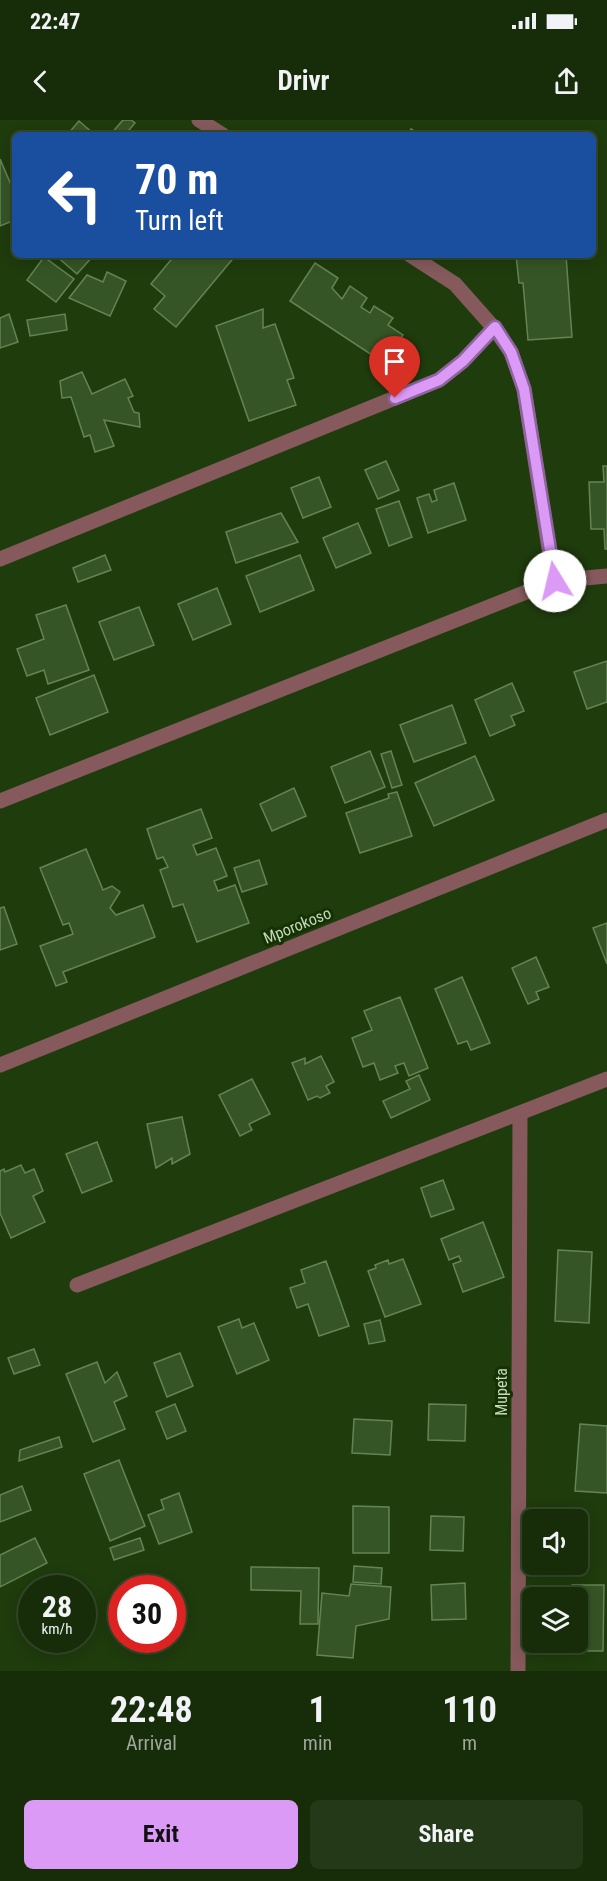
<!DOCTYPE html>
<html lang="en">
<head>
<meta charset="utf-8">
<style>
	:root { --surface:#172d0a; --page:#243918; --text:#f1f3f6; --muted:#9ea89c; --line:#36492b; --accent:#db9af6 }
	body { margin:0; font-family:"Roboto Condensed",sans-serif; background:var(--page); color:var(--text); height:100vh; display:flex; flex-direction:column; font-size:22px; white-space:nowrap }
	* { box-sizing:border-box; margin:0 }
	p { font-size:20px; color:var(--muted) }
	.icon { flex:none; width:33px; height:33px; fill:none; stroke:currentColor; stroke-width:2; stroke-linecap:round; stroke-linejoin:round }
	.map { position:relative; height:1551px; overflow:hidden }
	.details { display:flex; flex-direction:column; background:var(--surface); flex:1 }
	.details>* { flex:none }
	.guide { position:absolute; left:12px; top:12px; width:584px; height:126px; border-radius:9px; box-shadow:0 3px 15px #0003,0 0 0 2px var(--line); background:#1a4fa0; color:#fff; overflow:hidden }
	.fabs { position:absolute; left:522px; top:1389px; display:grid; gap:12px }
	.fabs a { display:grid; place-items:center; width:66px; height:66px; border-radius:9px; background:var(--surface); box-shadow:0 3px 15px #0003,0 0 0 2px var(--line); font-size:30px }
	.speed { position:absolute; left:18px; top:1455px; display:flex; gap:12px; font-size:30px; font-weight:700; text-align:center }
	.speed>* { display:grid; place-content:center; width:78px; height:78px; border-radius:50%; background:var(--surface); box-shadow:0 3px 15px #0003,0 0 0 2px var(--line); line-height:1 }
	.speed small { font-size:15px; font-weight:400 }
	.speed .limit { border:9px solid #d22; background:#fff; color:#111 }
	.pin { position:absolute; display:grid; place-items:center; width:51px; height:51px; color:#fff; margin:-62px -26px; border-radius:50% 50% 50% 0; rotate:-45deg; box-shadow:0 0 6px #0007 }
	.pin .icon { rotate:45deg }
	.me { position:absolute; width:66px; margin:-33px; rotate:351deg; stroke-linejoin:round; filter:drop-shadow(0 0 4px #0008) }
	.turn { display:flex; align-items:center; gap:21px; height:126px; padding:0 24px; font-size:27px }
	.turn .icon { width:78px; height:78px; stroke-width:2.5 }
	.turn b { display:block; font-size:42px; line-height:51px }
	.eta { display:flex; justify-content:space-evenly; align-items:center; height:102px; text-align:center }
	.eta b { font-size:36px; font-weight:700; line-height:42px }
	.button { display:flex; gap:12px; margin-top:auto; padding:12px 24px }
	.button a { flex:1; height:69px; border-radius:9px; background:var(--accent); color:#111; font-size:24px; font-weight:700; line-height:69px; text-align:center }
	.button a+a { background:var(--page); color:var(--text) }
	.status { display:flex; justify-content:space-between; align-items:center; height:42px; padding:0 30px; background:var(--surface); direction:ltr }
	.status svg { height:16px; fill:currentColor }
	header { display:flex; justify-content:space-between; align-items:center; height:78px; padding:0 24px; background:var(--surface); font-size:27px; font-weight:700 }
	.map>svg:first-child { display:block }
	.building { fill:#365526; stroke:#648454; stroke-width:1.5 }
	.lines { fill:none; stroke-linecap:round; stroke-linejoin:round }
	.minor { stroke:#865a5d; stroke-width:15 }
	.route-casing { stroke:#8e64a0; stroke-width:15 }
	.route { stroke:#db9af6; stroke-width:10 }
	.labels { text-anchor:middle; stroke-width:6; stroke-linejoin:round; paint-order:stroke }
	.street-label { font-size:16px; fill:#c6d8be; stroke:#153202 }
</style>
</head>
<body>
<div class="status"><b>22:47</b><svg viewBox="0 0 49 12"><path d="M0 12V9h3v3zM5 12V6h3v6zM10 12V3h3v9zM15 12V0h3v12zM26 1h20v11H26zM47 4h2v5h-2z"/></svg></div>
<header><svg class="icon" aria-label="back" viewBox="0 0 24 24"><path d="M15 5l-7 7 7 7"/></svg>Drivr<svg class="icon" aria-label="share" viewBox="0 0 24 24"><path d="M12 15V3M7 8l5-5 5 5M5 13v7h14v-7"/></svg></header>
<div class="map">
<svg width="607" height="1551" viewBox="0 0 607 1551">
	<rect width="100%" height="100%" fill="#1f3c0d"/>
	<g class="building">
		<path d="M123 0H131L135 3 125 15H110Z"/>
		<path d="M79 1 95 15H67Z"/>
		<path d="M411 9 421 15H407Z"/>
		<path d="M0 39 15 74V100L0 106Z"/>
		<path d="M55 135H94L77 154Z"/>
		<path d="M175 135H236L176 207 154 189 165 176 151 164Z"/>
		<path d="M516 135H566L572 217 528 220 523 163H519Z"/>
		<path d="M44 137 74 159 56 182 27 160Z"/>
		<path d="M315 143 338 158 332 168 342 179 350 166 367 178 361 187 370 193 374 186 393 198 388 205 403 215 384 243 290 181Z"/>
		<path d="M107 152 126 161 110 196 69 178 87 155 103 162Z"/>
		<path d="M263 189V208L275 204 294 258 287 260 296 285 249 301 216 206Z"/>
		<path d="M9 194 18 222 0 228V198Z"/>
		<path d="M65 194 67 210 30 216 27 200Z"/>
		<path d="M82 252 92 274 125 259 133 276 128 278 134 292 139 293 140 307 104 300 114 326 95 332 90 315 84 317 71 277 62 278 60 261Z"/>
		<path d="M386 341 399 370 378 379 365 350Z"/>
		<path d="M603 346H607V429H605L604 409H591L589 362H604Z"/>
		<path d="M319 357 331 387 303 398 291 368Z"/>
		<path d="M454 363 466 400 428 413 417 378 429 374 432 382 437 380 434 370Z"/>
		<path d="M399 381 412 417 389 426 376 389Z"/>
		<path d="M281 393 298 422 236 443 226 412Z"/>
		<path d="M358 403 371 433 336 448 323 418Z"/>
		<path d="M105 435 111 450 78 462 73 448Z"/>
		<path d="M300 435 314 470 260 492 246 456Z"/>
		<path d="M217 468 231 504 193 520 178 484Z"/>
		<path d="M66 485 89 550 48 564 44 550 27 556 17 529 44 519 36 495Z"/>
		<path d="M139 487 154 525 114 540 99 502Z"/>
		<path d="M607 541V582L587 589 574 552Z"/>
		<path d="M94 555 108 592 50 615 36 578Z"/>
		<path d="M512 563 524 591 511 596 515 605 490 616 475 580Z"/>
		<path d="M452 585 466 623 414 642 400 605Z"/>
		<path d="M370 631 385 667 345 683 331 647Z"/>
		<path d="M391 631 402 665 392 668 381 634Z"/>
		<path d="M475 636 494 680 434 706 415 663Z"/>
		<path d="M294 668 306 696 272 711 260 684Z"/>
		<path d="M397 672 412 716 360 733 346 693 389 678 388 674Z"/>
		<path d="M201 689 212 718 193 725 197 735 216 728 227 756 214 761 218 771 235 765 249 803 197 822 183 784 173 787 160 750 168 747 163 737 157 739 147 709Z"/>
		<path d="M86 729 103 770 112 766 120 772 110 788 116 795 143 785 155 817 63 852 67 862 56 866 40 826 73 814 69 803 63 805 40 748Z"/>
		<path d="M259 740 267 764 242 772 234 748Z"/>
		<path d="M4 787 17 824 0 830V788Z"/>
		<path d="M607 803V844L593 808Z"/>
		<path d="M536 837 549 867 536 872 539 879 528 884 512 848Z"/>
		<path d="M462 857 490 923 471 930 467 921 458 924 435 869Z"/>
		<path d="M400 877 428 948 409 956 404 943 395 946 398 953 380 960 374 943 363 947 352 918 372 910 364 891Z"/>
		<path d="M321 936 334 962 326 966 330 973 320 978 317 976 308 980 292 943 305 938V944Z"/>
		<path d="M419 955 430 980 391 998 383 981 410 969 406 961Z"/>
		<path d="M252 959 270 994 249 1004 252 1010 240 1016 219 975Z"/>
		<path d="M182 997 190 1034 172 1044V1038L156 1048 147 1004Z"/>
		<path d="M97 1022 112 1061 82 1073 66 1034Z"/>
		<path d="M21 1045 25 1053 34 1049 43 1071 33 1076 45 1102 11 1118 0 1093V1051L4 1049 5 1052Z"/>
		<path d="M443 1060 454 1089 431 1097 421 1068Z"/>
		<path d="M483 1102 504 1157 463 1172 453 1144 461 1141 459 1136 449 1140 441 1119Z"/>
		<path d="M558 1130 592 1132 589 1203 555 1201Z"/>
		<path d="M403 1139 421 1184 385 1197 368 1151 376 1148 375 1145 388 1140 389 1144Z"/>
		<path d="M326 1141 349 1206 319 1216 308 1184 297 1188 290 1168 305 1163 301 1150Z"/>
		<path d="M239 1199 242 1208 254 1203 269 1240 237 1254 218 1207Z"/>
		<path d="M380 1200 385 1221 369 1224 364 1204Z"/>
		<path d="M34 1229 40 1245 14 1254 8 1238Z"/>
		<path d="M180 1233 193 1266 167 1277 154 1243Z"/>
		<path d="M97 1242 105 1263 117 1252 127 1276 114 1282 125 1309 93 1322 66 1254Z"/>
		<path d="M175 1284 186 1311 167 1319 156 1292Z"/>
		<path d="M429 1284 466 1285 465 1321 428 1320Z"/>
		<path d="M354 1299 392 1301 390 1335 352 1333Z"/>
		<path d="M580 1304 607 1306V1373L575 1371Z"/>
		<path d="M59 1317 62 1327 19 1341 20 1330Z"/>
		<path d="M119 1340 145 1406 110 1421 84 1354Z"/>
		<path d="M22 1366 31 1390 0 1402V1375Z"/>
		<path d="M179 1373 192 1412 159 1424 148 1395 164 1389 161 1380Z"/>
		<path d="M353 1386 389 1387V1433H353Z"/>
		<path d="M431 1396 464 1397 463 1431 430 1430Z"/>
		<path d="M35 1418 47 1443 0 1467V1435Z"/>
		<path d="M140 1418 144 1430 114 1440 110 1428Z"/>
		<path d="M354 1446 382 1448 381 1464 353 1462Z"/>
		<path d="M251 1447 319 1448 318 1504H300L301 1471 251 1470Z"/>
		<path d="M465 1463 466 1499 432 1500 431 1465Z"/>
		<path d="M351 1464 391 1467 389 1499 356 1506 353 1538 317 1535 322 1473 349 1476Z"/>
		<path d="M572 1465H604L603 1531H569V1522H578V1478H565V1475L571 1474Z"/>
	</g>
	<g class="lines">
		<g class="minor">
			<path d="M199 0 223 15"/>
			<path d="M410 135 455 164 494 208 511 232 524 269 554 461"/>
			<path d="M0 439 439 260 463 241 494 208"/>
			<path d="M0 681 554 461 607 456"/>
			<path d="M0 945 607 700"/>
			<path d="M77 1165 607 959"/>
			<path d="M518 1551 520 994"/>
		</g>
	</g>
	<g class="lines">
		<g class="route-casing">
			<path id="route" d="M395 278 439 260 463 241 495 207 511 232 524 269 555 461"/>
		</g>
		<use href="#route" class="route"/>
	</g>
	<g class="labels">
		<g class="street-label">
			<text transform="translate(297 805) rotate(-22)" y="6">Mporokoso</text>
			<text transform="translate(501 1272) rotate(-90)" y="6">Mupeta</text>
		</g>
	</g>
</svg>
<div class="fabs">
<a><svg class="icon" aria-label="sound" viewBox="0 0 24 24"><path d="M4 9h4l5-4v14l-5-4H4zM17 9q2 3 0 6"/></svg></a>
<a><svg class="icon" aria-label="layers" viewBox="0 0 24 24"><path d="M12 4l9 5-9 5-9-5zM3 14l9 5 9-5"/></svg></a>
</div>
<div class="speed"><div>28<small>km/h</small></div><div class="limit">30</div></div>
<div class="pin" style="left:395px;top:278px;background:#d93025"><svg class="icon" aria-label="arrive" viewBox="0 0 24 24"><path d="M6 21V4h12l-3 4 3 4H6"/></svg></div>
<svg class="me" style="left:555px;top:461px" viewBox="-20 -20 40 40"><circle r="19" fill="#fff"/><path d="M0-13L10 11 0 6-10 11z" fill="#db9af6"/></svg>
<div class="guide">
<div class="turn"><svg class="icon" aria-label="left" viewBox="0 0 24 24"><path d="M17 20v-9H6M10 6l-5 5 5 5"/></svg><div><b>70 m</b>Turn left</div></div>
</div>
</div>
<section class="details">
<div class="eta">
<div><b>22:48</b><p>Arrival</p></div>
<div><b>1</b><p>min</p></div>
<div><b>110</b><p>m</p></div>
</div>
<div class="button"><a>Exit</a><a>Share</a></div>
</section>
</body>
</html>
